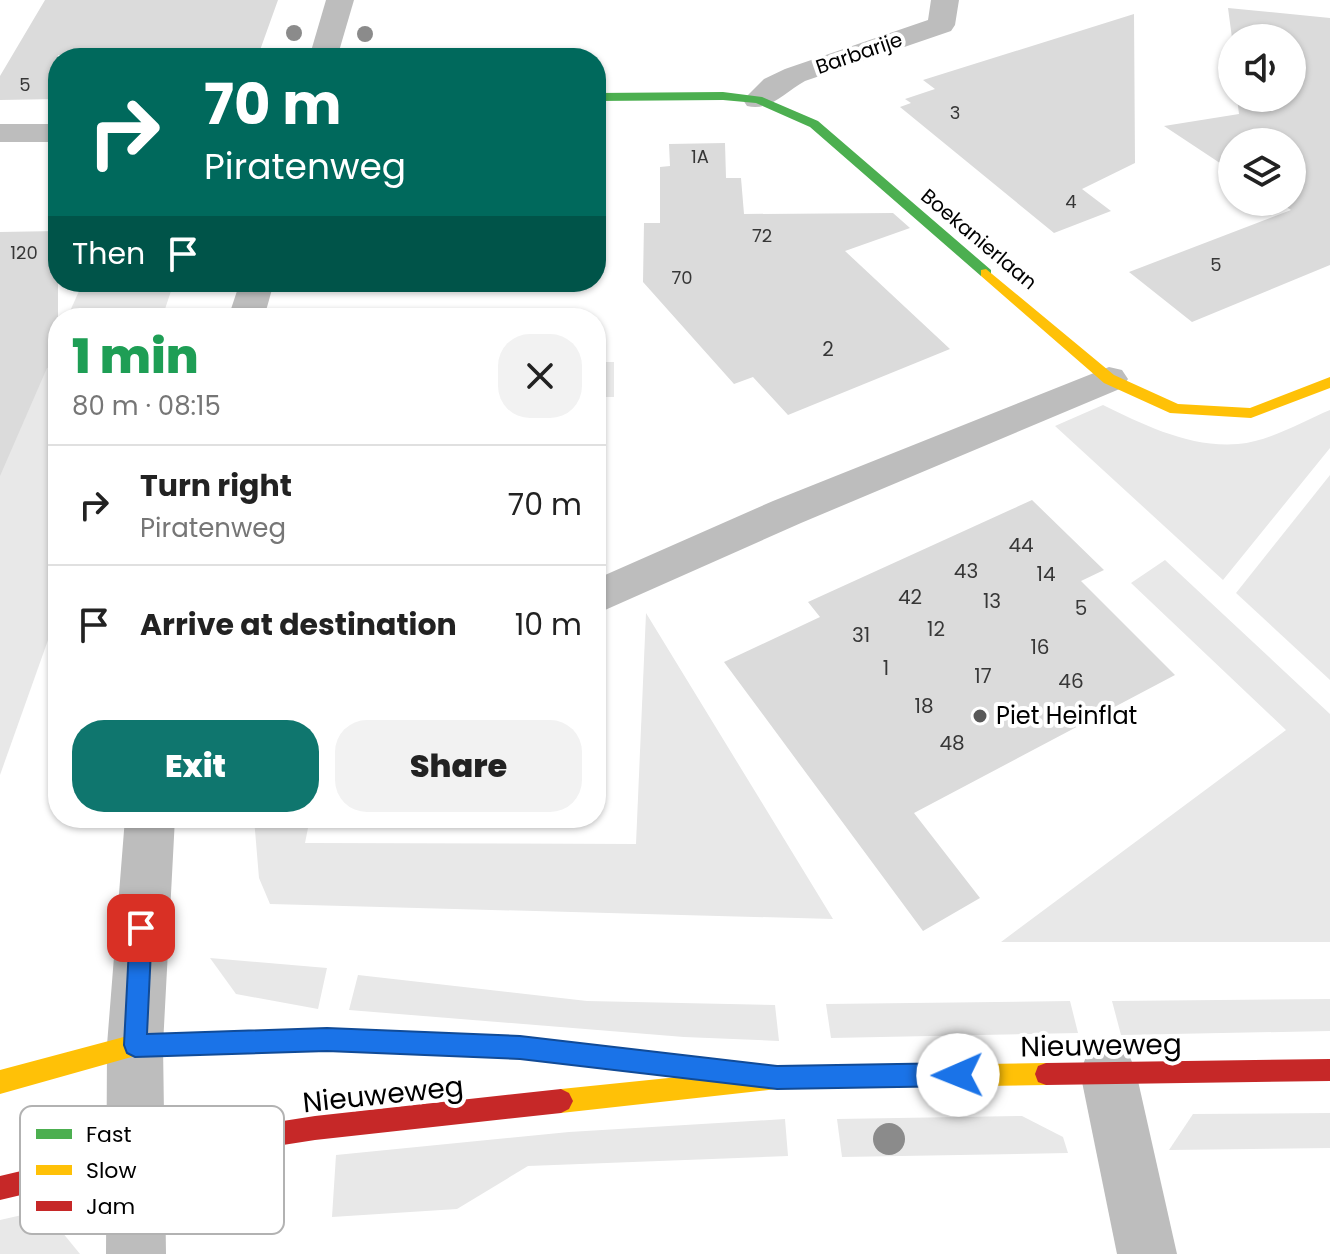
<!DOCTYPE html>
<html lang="en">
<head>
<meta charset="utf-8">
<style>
	:root { --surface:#fff; --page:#f2f2f2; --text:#222; --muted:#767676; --line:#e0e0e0; --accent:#0f766e }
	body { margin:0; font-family:Poppins,sans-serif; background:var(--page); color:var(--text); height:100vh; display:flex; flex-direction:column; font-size:30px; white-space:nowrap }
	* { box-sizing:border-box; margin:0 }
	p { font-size:26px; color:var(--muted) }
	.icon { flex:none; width:44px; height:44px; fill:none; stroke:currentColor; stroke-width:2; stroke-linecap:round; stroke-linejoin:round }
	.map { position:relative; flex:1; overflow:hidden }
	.sheet { position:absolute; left:48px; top:308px; width:558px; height:520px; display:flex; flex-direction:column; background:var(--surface); border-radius:32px; box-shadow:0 2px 6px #0004 }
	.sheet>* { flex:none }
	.banner { position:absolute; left:48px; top:48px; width:558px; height:244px; border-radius:32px; box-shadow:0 2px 6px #0004; background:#00695c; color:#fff; overflow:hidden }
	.buttons { position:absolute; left:1218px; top:24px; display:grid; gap:16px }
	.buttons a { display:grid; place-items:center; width:88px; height:88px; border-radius:50%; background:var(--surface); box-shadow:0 2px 6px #0004; font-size:40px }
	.pin { position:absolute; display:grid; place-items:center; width:68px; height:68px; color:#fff; margin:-34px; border-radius:16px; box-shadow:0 4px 12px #0006 }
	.me { position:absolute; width:88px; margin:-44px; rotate:269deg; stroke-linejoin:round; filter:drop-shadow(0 0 6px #0008) }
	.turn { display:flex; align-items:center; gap:28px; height:168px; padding:0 24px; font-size:36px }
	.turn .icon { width:104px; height:104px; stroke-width:2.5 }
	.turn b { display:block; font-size:56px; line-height:68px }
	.then { display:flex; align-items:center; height:76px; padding:0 24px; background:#0003; gap:16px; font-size:30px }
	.round { display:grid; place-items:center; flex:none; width:84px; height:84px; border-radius:32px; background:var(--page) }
	.overview { display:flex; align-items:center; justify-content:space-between; height:136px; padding:0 24px }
	h1 { font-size:48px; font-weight:800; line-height:60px; color:#1e9e55 }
	.button { display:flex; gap:16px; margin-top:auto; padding:16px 24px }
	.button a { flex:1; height:92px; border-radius:32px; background:var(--accent); color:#fff; font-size:32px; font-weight:800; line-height:92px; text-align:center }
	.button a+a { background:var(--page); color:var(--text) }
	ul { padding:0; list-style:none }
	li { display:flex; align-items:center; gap:24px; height:120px; padding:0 24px; border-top:2px solid var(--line) }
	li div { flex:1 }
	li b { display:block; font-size:30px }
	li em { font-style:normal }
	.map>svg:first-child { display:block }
	.green { fill:#e8e8e8 }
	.building { fill:#dbdbdb }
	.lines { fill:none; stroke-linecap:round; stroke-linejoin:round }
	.street { fill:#bdbdbd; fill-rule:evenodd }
	.fast { fill:#4caf50; fill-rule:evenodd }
	.slow { fill:#ffc107; fill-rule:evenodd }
	.jam { fill:#c62828; fill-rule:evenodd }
	.tree { fill:#8b8b8b }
	.route { fill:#1a73e8; stroke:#114b97; stroke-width:2 }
	.poi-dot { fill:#595959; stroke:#fff; stroke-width:3 }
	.labels { text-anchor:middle; stroke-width:8; stroke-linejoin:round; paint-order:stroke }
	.far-number-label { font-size:18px; fill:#373737 }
	.far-street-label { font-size:20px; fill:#000; stroke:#fff }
	.number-label { font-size:20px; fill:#373737 }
	.poi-label { font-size:24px; fill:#000; stroke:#fff; text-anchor:start }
	.near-street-label { font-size:28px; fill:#000; stroke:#fff }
	.key { fill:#fff; stroke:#b2b2b2; stroke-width:2 }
	.key-label { font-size:22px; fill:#000 }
</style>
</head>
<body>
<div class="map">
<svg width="1330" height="1254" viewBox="0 0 1330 1254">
	<rect width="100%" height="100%" fill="#fff"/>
	<g class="green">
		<path d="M83 282H174L162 318H67Z"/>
		<path d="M58 336V612L0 775V460Z"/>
		<rect x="596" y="362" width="18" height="35"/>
		<path d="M1103 405C1144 425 1190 448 1238 444 1270 441 1301 422 1330 410V448L1223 580 1055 426Z"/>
		<path d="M1330 475V680L1236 593Z"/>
		<path d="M1165 560 1330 714V942H1001L1286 730 1131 583Z"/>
		<path d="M646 613 833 919 270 904 259 878 254 818H310L305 843 636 844Z"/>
		<path d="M210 958 327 968 318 1009 236 994Z"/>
		<path d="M358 975 587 1001 775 1005 779 1041 684 1037 349 1010Z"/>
		<path d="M1330 999V1031L1121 1035 1112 1001Z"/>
		<path d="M1070 1001 1078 1033 831 1038 826 1004Z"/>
		<path d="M1330 1113V1148L1169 1150 1193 1114Z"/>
		<path d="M1022 1116 1063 1137 1068 1153 842 1157 837 1119Z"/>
		<path d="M785 1119 788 1156 528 1166 457 1209 332 1217 336 1155 569 1132Z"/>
		<path d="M44 1210 80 1254H0V1220Z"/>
	</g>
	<g class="building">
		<path d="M45 0H278L259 53 58 55V99L0 100V76Z"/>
		<path d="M1228 8 1330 18V265L1192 322 1129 272 1291 210 1279 202H1292V142H1232V171L1164 126 1239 114 1237 98H1292V38H1232Z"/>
		<path d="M1134 14 1135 163 1082 189 1111 211 1054 233 900 107 911 103 905 99 935 89 923 80Z"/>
		<path d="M725 143 726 178H741L744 214 893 213 910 228 845 251 950 349 788 415 753 377 734 384 643 282 644 223H660V167L670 166 669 144Z"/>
		<path d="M58 231V368H47L0 476V232Z"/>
		<path d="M1032 500 1104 570 1081 581 1175 675 914 813 980 898 923 931 724 662 820 617 808 602Z"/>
	</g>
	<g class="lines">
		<g class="street">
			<path d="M326 0H354L337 58H309Z"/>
			<path d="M931 0H959L955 25 951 31 805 81C786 91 770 112 747 106L743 100 764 79 785 69 928 20Z"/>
			<rect x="0" y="124" width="58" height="18"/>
			<path d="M240 282H274L264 318H228Z"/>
			<path d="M1109 367 1122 370 1128 379 1122 388 801 523 596 614V579L773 501Z"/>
			<path d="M125 818H175L163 1045 166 1254H106L107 1045Z"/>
			<path d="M1108 1044 1128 1052 1136 1072 1177 1254H1117L1080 1072 1088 1052Z"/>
		</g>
		<g class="fast">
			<path d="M723 92 762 97 818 121 991 270V276H981L810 127 756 103 723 100 596 101V93Z"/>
			<path d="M587 1045 703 1058 711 1061 714 1069 711 1077 703 1080 587 1067 579 1064 576 1056 579 1048Z"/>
		</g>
		<g class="slow">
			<path d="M986 269 1114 375 1178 404 1250 408 1330 377V388L1251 418 1170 413 1104 383 981 276V270Z"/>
			<path d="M327 1029 520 1037 587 1045 595 1048 598 1056 595 1064 587 1067 520 1059 327 1051 135 1056 0 1094V1070L135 1034Z"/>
			<path d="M1046 1063 1054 1066 1057 1074 1054 1082 1046 1085 777 1089 561 1113 553 1109 549 1101 553 1093 561 1089 777 1067Z"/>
		</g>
		<g class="jam">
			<path d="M1330 1059V1081L1046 1085 1038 1082 1035 1074 1038 1066 1046 1063Z"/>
			<path d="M561 1089 569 1093 573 1101 569 1109 561 1113 315 1140 135 1168 0 1200V1176L135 1144 315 1116Z"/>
		</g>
	</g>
	<g class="tree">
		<circle cx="294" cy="33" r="8"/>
		<circle cx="365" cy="34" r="8"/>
		<circle cx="889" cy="1139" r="16"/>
	</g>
	<path class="route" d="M141 918 149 921 152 928 147 1034 327 1028 520 1036 777 1066 958 1063 966 1066 970 1075 966 1083 958 1086 777 1089 520 1059 327 1051 135 1057 127 1053 124 1045 130 928 133 921Z"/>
	<circle class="poi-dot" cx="980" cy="716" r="8"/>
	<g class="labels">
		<g class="far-number-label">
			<text x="25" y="91">5</text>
			<text x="955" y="119">3</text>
			<text x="700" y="163">1A</text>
			<text x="1071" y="208">4</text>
			<text x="762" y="242">72</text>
			<text x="24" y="259">120</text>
			<text x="1216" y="271">5</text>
			<text x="682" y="284">70</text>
		</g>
		<g class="far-street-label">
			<text transform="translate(859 53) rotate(-19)" y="7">Barbarije</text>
			<text transform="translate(979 239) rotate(40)" y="7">Boekanierlaan</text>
		</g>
		<g class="number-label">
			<text x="828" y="356">2</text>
			<text x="1021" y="552">44</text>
			<text x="966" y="578">43</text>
			<text x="1046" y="581">14</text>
			<text x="910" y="604">42</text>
			<text x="992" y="608">13</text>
			<text x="1081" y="615">5</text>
			<text x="936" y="636">12</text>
			<text x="861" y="642">31</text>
			<text x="1040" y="654">16</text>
			<text x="886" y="675">1</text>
			<text x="983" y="683">17</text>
			<text x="1071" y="688">46</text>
			<text x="924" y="713">18</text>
			<text x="952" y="750">48</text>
		</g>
		<g class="poi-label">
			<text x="996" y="724">Piet Heinflat</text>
		</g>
		<g class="near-street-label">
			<text transform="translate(1101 1045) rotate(-1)" y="10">Nieuweweg</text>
			<text transform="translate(383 1094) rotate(-6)" y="10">Nieuweweg</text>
		</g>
	</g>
	<rect x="20" y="1106" width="264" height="128" rx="12" class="key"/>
	<rect x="36" y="1129" width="36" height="10" fill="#4caf50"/>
	<rect x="36" y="1165" width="36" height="10" fill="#ffc107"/>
	<rect x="36" y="1201" width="36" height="10" fill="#c62828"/>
	<g class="key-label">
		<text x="86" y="1142">Fast</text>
		<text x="86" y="1178">Slow</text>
		<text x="86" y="1214">Jam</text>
	</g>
</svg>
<div class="buttons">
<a><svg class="icon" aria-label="sound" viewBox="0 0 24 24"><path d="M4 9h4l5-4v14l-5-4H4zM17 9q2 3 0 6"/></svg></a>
<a><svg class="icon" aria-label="layers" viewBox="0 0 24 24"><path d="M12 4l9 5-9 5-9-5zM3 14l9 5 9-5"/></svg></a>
</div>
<div class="pin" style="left:141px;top:928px;background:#d93025"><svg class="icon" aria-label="arrive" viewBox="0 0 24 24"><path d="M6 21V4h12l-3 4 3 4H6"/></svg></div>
<svg class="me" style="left:958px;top:1075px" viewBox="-20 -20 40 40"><circle r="19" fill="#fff"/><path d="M0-13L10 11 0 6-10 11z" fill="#1a73e8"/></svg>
<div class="banner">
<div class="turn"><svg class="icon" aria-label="right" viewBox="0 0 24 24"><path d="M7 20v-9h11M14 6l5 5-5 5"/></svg><div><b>70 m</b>Piratenweg</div></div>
<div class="then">Then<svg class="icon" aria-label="arrive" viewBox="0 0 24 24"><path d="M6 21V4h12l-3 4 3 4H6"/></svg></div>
</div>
<section class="sheet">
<div class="overview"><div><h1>1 min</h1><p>80 m · 08:15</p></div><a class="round"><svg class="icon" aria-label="close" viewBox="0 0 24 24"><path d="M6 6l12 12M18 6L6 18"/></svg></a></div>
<ul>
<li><svg class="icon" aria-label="right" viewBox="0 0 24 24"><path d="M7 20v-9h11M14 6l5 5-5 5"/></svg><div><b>Turn right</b><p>Piratenweg</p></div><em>70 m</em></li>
<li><svg class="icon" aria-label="arrive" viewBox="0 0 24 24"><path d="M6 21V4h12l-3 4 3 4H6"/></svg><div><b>Arrive at destination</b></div><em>10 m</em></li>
</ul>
<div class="button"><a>Exit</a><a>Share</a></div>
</section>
</div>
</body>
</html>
